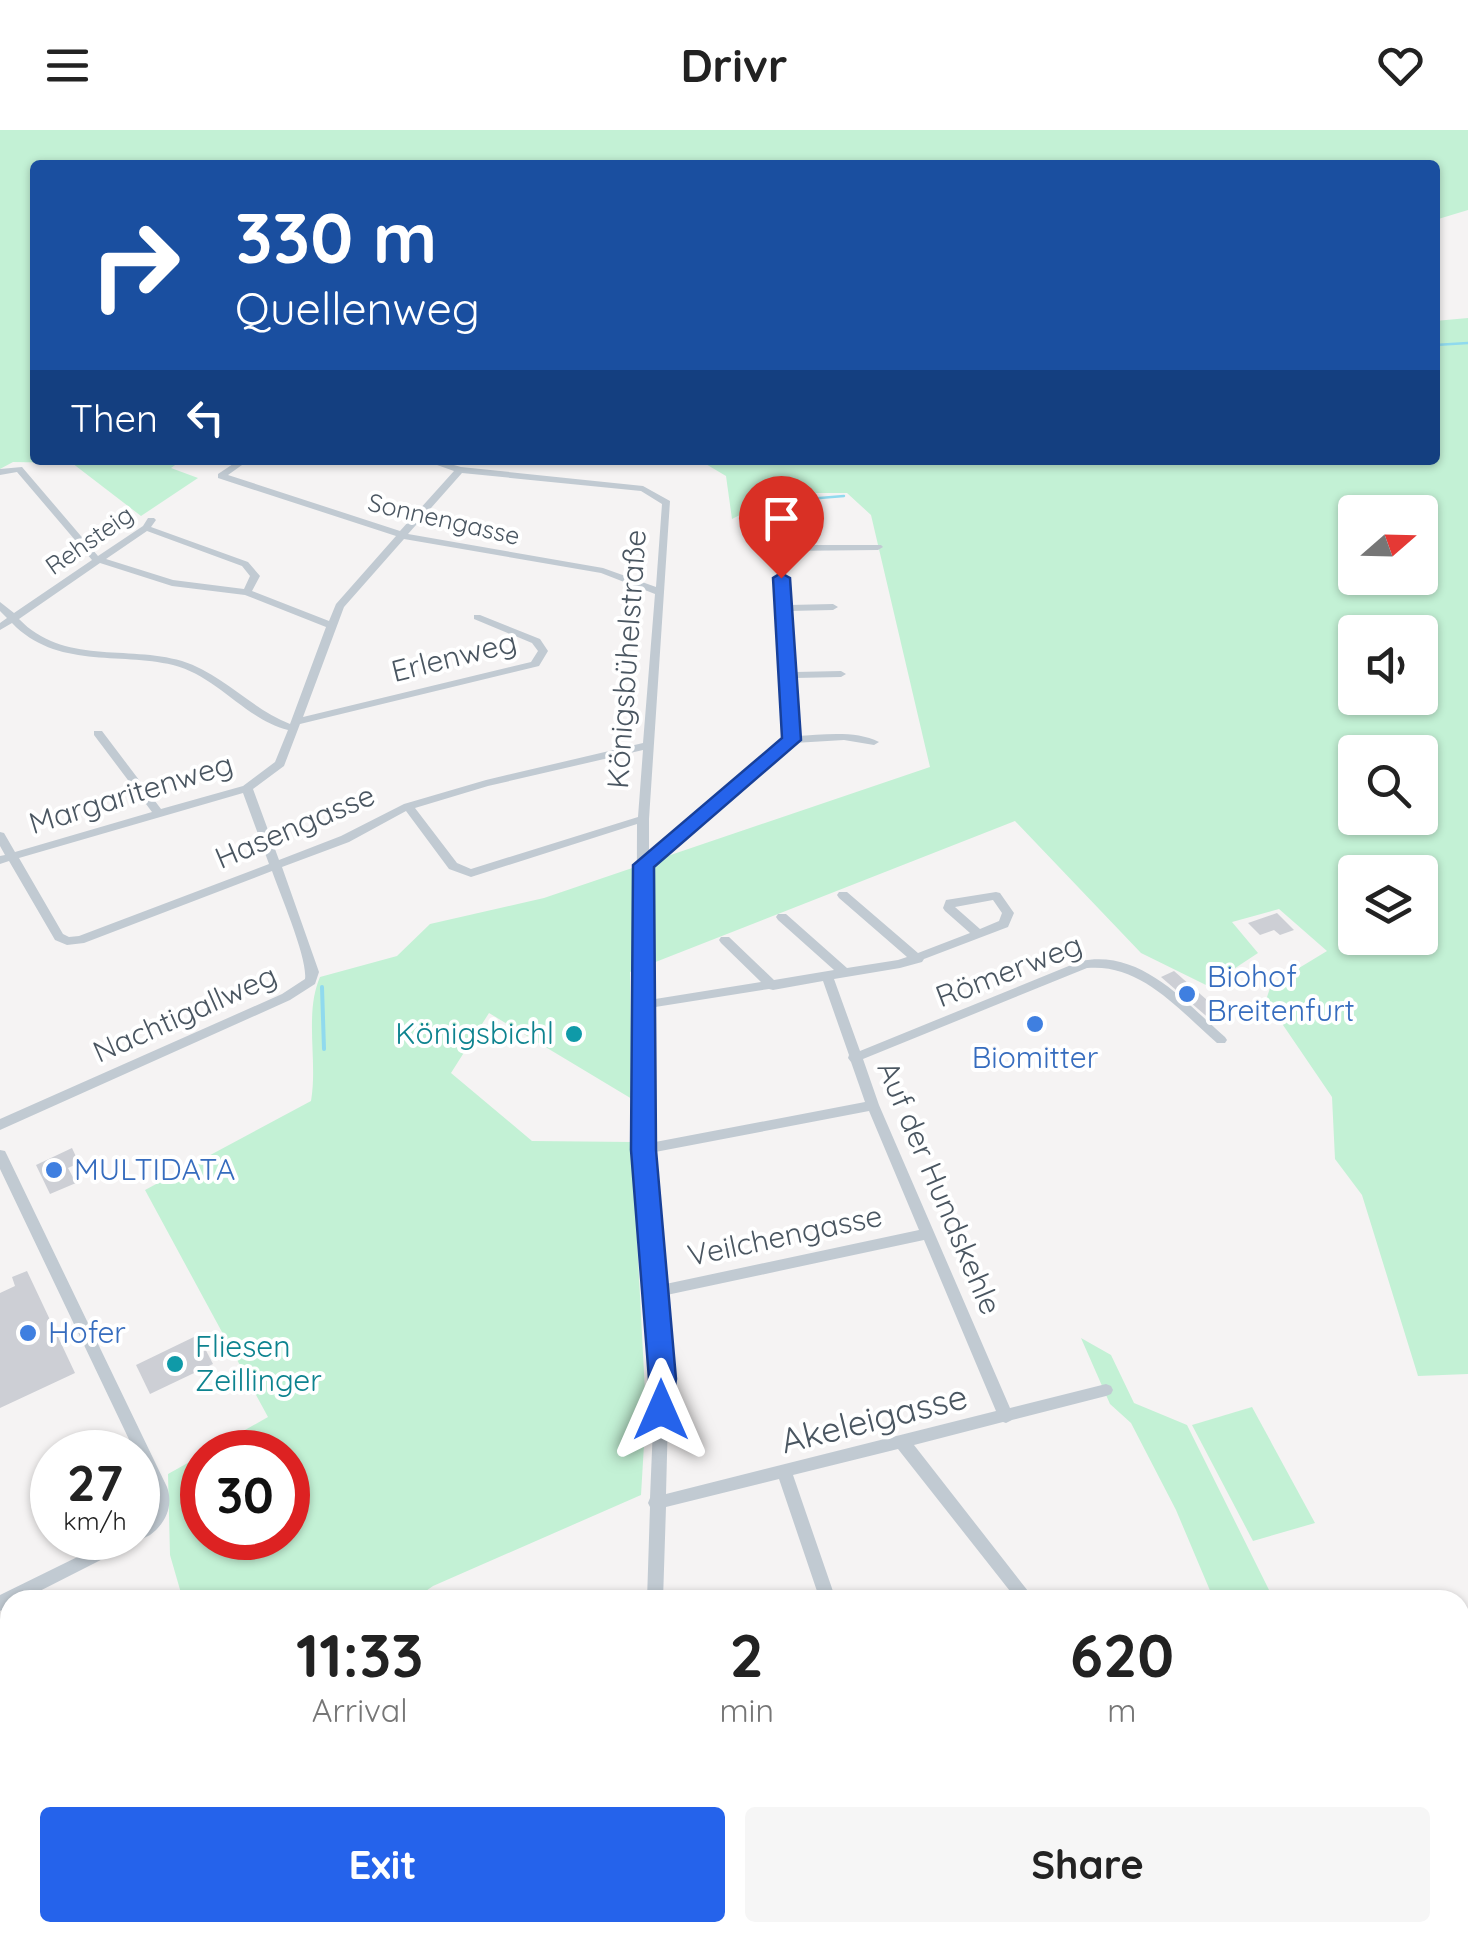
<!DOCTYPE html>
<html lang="en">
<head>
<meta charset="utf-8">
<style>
	:root { --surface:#fff; --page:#f6f6f6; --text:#222; --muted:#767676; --accent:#2563eb }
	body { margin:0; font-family:Quicksand,sans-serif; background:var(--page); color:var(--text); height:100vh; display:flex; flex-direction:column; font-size:38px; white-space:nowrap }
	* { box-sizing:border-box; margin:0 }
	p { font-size:32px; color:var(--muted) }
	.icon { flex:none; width:55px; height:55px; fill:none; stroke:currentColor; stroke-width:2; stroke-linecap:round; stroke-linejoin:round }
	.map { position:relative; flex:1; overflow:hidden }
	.details { position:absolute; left:0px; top:1460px; width:1470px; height:352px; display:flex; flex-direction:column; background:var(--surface); border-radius:30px 30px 0 0; box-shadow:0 2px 8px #0004 }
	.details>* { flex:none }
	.hud { position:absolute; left:30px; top:30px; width:1410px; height:305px; border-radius:10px; box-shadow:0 2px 8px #0004; background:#1a4fa0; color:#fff; overflow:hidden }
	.needle { width:65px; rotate:70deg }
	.controls { position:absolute; left:1338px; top:365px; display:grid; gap:20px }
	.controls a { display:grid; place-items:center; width:100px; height:100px; border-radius:10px; background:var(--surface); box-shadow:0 2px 8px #0004; font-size:50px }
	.speed { position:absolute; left:30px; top:1300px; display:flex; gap:20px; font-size:50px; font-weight:700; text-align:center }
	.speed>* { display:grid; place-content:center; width:130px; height:130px; border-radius:50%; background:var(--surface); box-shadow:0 2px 8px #0004; line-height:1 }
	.speed small { font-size:25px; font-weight:400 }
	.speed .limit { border:15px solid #d22; background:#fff; color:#111 }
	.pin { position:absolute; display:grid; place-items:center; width:85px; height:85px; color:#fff; margin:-102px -42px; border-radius:50% 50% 50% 0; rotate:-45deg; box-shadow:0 0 10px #0007 }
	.pin .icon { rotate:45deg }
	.me { position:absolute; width:110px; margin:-55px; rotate:0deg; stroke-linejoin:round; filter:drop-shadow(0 0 8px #0008) }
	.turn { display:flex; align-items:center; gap:35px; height:210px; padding:0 40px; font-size:45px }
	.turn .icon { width:130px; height:130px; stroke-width:2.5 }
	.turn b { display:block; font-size:70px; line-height:85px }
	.then { display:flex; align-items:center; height:95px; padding:0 40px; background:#0003; gap:20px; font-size:38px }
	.eta { display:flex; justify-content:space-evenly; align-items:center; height:170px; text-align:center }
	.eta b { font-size:60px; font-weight:700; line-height:70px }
	.primary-button { display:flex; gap:20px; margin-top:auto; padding:20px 40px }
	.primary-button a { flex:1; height:115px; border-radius:10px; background:var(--accent); color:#fff; font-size:40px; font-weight:700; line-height:115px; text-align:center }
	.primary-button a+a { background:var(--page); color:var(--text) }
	header { display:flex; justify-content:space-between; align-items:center; height:130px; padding:0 40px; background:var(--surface); font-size:45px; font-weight:700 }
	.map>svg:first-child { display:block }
	.green { fill:#c3f1d5; fill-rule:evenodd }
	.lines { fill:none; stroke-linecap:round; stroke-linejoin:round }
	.stream-far2 { stroke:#90daee; stroke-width:2.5 }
	.stream-far1 { stroke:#90daee; stroke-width:4 }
	.stream { stroke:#90daee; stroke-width:5 }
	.building { fill:#cdcfd5 }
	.minor { fill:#c1cad2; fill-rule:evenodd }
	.secondary { fill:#c1cbd6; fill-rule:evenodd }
	.route { fill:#2563eb; stroke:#184099; stroke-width:2.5 }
	.shop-dot { fill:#3f7fe0; stroke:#fff; stroke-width:4 }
	.culture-dot { fill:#0f9aa8; stroke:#fff; stroke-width:4 }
	.labels { text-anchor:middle; stroke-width:8; stroke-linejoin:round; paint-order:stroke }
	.far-street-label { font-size:25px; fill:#4a5661; stroke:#fff }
	.street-label { font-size:30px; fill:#4a5661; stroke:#fff }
	.shop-label { font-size:30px; fill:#366cbe; stroke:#fff; text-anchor:start }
	.culture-label { font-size:30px; fill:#0d838f; stroke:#fff; text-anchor:end }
	.near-street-label { font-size:35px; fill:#4a5661; stroke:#fff }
</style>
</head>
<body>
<header><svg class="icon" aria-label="menu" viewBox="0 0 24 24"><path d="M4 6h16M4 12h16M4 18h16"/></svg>Drivr<svg class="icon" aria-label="heart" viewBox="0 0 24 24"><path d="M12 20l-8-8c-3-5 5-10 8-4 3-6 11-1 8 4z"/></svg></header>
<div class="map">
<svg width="1468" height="1812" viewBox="0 0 1468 1812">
	<rect width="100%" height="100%" fill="#f5f3f3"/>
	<g class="green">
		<path d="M0 0H1468V80L1435 90V35H35V330H182L171 338 198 348 141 386 72 333 13 332 0 339Z"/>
		<path d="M1468 188V1244L1418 1246 1362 1065 1335 1029 1332 967 1266 870 1271 855 1327 821 1279 779 1232 792 1258 823 1208 856 1141 823 1015 691 630 842 632 969 489 883 451 943 532 1011 632 1012 646 1281 641 1365 433 1456 413 1470H183L170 1425 168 1344 202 1325V1408H288V1322H206L268 1287 145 1060 311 971C318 931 304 884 320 847L397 826 430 794 544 768 930 637 871 385 847 363H783L732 389 726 346 699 330H1435V191ZM1355 382H1420V448H1355ZM1355 502H1420V568H1355ZM1355 622H1420V688H1355ZM1355 742H1420V808H1355Z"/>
		<path d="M1081 1208 1111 1225 1134 1273 1187 1295 1274 1470H1214L1176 1380 1131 1293 1110 1274Z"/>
		<path d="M1252 1277 1315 1393 1253 1411 1192 1295Z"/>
		<path d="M0 1725 10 1734V1802L105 1803 121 1812H0Z"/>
	</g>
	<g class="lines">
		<g class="stream-far2">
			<path d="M1435 215 1468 213"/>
			<path d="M760 373 844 366"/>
		</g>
		<path class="stream-far1" d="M322 857 324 919"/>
		<g class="stream">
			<path d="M0 1768 10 1771"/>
			<path d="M38 1802 48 1812"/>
		</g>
	</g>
	<g class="building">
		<path d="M1277 783 1294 800 1280 805 1274 800 1260 805 1248 793Z"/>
		<path d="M1174 841 1224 885 1212 891 1161 847Z"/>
		<path d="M72 1018 79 1033 68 1038 76 1053 50 1064 36 1035Z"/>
		<path d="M27 1141 75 1243 0 1278V1163L15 1156 12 1147Z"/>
		<path d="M198 1205 213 1234 150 1264 136 1235Z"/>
	</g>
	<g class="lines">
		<g class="minor">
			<path d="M239 330H249L228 345 400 401 454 341 423 330H436L461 337 643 356 670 371 649 689V725L786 609 785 545 774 395H780L782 397 783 415H881L883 417 878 420 784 421 789 475 833 474 838 477 833 480 789 481 795 542 841 541 846 544 841 547 795 548 796 606C823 605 855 600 879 612L874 615 844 610 794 613 649 737V870L761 852 721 813 719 810 721 807H729L774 850 834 840 778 790 776 787 778 784H786L847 838 898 830 907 827 839 768 837 765 839 762H847L918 823 970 803 945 781 943 778 946 770 996 762 1000 763 1014 783 1008 797 924 829 922 832 900 838 834 849 860 921 1081 831C1141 819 1184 871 1225 907L1227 910 1225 913H1217C1179 880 1141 833 1087 838L863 929 879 975 1010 1278 1106 1254 1111 1256 1113 1260 1111 1264 1106 1266 1012 1290 1006 1293 1003 1292 914 1315 1035 1470H1017L898 1319 793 1345 836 1470H820L779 1349 666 1377 663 1470H647L650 1377 648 1373 650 1368 655 1249 636 1019 637 694 471 747 449 739 406 681 349 712 282 737 319 842 315 854 290 870 0 1000V989L282 864 305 849C308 829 280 764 272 741L84 813 67 815 55 810 9 731 0 734V726L5 725 0 716V702L4 703 15 722 152 682 94 605V601H102L161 679 243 656 275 632 288 600C245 589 217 546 173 535 119 522 56 539 12 493L0 500V493L7 488 0 481V472L14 483 92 430 17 342 0 345V339L22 337 98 426 143 396 148 388H154L156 390 151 397 248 432 260 446 252 461 329 491 336 474 396 406 218 348V344ZM462 343 641 361 662 374 656 457 603 438 408 404ZM147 401 242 436 250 446 244 459 173 450 106 429ZM404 409 601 443 655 464 643 613 486 650 404 674 341 706 279 730 253 659 284 636 300 594 539 536 548 521 540 509 480 485H474V489L532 513 538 521 531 532 303 587 344 477ZM100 433 172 456 245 465 326 497 290 594C250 578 223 544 182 531 127 515 63 535 19 489ZM643 620 638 687 471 739 457 733 415 678 488 656ZM243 663 269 734 79 806 69 807 63 804 19 728ZM993 770 1002 783 999 791 980 799 955 777ZM823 851 849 925 848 928 851 932 865 972 650 1013 649 878 769 859 773 860ZM869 981 919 1100 661 1155 650 1023ZM924 1110 996 1281 666 1364 669 1249 662 1166Z"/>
			<path d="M0 1020 5 1021 7 1025 167 1357C174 1376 165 1394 150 1405L22 1470H10V1476L0 1481V1465L116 1408H138V1396C168 1375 150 1353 138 1327V1322H135L0 1039Z"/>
			<path d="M489 1802H509L514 1812H494Z"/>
			<path d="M700 1802H718L720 1812H702Z"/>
			<path d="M932 1802H950L954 1812H936Z"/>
			<path d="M1220 1802H1239L1243 1812H1224Z"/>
		</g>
		<g class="secondary">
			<path d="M0 1664 10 1669V1700L0 1695Z"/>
			<path d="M140 1802H178L183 1812H146Z"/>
		</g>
	</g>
	<path class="route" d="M781 443 790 448 801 610 654 737 656 1020 676 1249 670 1288 661 1292 651 1288 647 1280 649 1249 631 1020 633 735 782 608 773 448Z"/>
	<g class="shop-dot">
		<circle cx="1187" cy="864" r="10"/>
		<circle cx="1035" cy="894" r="10"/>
		<circle cx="54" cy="1040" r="10"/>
		<circle cx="28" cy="1203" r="10"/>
	</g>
	<g class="culture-dot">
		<circle cx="574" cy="904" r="10"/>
		<circle cx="175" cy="1234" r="10"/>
	</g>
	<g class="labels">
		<g class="far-street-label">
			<text transform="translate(444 389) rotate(13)" y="9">Sonnengasse</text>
			<text transform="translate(89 410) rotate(-35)" y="9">Rehsteig</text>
		</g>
		<g class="street-label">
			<text transform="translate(454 527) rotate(-14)" y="10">Erlenweg</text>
			<text transform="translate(627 529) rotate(-86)" y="10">Königsbühelstraße</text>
			<text transform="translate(131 664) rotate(-17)" y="10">Margaritenweg</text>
			<text transform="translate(295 697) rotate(-23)" y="10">Hasengasse</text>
			<text transform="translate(1009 841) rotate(-21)" y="10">Römerweg</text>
			<text transform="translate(185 884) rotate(-24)" y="10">Nachtigallweg</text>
			<text transform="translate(939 1058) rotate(67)" y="10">Auf der Hundskehle</text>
			<text transform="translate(785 1106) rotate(-12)" y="10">Veilchengasse</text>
		</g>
		<g class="shop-label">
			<text x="1207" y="857">Biohof<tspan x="1207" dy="34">Breitenfurt</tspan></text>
			<text x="1035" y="938" text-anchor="middle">Biomitter</text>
			<text x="74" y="1050">MULTIDATA</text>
			<text x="48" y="1213">Hofer</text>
		</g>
		<g class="culture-label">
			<text x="554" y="914">Königsbichl</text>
			<text x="195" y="1227" text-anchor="start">Fliesen<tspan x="195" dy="34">Zeillinger</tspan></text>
		</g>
		<g class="near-street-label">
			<text transform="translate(874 1289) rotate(-14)" y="12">Akeleigasse</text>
		</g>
	</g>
</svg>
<div class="controls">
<a><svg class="needle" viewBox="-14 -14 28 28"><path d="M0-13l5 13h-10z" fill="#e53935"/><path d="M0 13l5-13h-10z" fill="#767676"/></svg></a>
<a><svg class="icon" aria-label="sound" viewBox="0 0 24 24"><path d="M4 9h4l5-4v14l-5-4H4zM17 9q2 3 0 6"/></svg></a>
<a><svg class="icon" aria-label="search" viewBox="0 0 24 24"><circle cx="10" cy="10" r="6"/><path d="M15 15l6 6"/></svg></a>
<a><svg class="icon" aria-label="layers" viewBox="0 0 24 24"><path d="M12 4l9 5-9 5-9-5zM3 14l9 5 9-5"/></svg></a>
</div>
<div class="speed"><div>27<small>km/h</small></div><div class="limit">30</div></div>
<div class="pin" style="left:781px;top:448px;background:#d93025"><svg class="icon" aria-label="arrive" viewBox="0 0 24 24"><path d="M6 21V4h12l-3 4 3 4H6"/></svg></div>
<svg class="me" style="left:661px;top:1280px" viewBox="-20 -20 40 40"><path d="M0-17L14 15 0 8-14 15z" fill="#2563eb" stroke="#fff" stroke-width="4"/></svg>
<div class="hud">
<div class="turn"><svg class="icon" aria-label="right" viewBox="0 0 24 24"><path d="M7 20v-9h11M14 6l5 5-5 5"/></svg><div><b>330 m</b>Quellenweg</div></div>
<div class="then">Then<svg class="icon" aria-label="left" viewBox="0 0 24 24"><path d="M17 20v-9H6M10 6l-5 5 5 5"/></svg></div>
</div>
<section class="details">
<div class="eta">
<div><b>11:33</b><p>Arrival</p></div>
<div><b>2</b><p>min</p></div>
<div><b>620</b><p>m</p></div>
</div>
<div class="primary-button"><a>Exit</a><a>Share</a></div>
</section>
</div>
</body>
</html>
